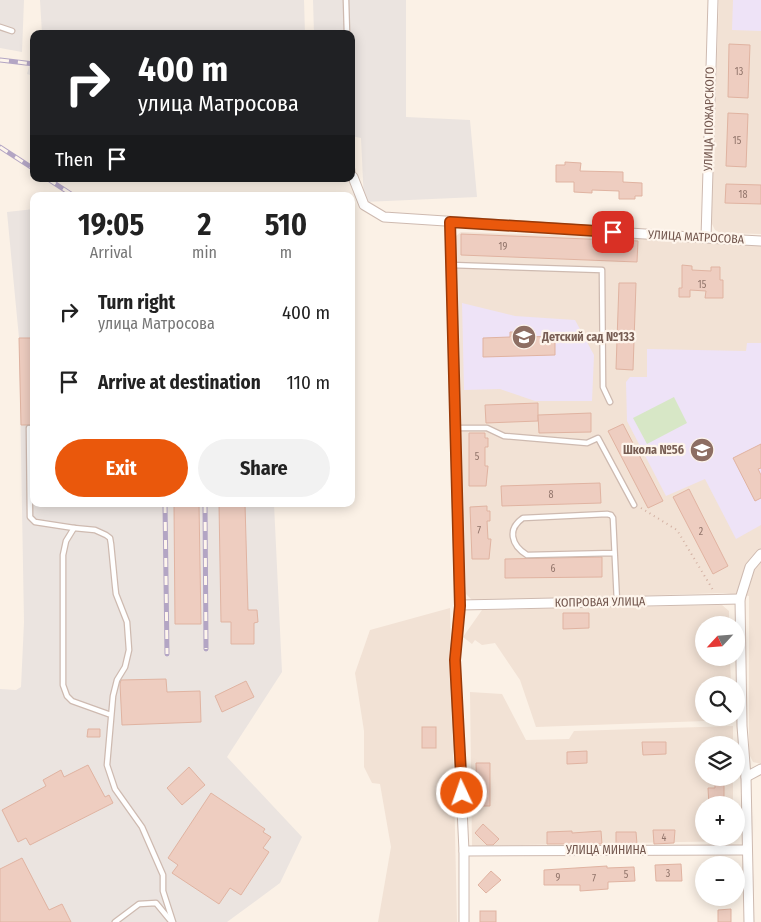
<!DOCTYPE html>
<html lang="en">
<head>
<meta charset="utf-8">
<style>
	:root { --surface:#fff; --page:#f2f2f2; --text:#222; --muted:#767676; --accent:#ea580c }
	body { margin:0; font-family:"Fira Sans Condensed",sans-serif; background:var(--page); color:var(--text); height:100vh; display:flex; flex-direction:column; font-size:19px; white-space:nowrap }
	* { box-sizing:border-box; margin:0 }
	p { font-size:16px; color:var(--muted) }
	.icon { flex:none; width:28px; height:28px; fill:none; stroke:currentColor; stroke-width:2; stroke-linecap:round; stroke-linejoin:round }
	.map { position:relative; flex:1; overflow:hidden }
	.side { position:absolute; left:30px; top:192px; width:325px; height:315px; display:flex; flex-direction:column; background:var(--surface); border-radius:10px; box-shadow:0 2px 12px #0003 }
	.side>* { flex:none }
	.hud { position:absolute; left:30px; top:30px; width:325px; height:152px; border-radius:10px; box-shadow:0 2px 12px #0003; background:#202124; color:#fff; overflow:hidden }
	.needle { width:32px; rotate:244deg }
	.tools { position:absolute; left:695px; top:616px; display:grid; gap:10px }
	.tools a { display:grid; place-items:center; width:50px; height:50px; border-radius:50%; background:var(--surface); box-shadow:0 2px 12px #0003; font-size:25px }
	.pin { position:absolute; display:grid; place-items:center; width:42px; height:42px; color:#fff; margin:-21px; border-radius:10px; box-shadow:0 2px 8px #0006 }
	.me { position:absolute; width:55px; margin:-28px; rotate:357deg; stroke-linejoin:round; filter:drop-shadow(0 0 4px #0008) }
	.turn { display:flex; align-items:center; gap:18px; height:105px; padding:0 25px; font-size:22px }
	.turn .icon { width:65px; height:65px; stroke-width:2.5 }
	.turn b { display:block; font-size:35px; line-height:42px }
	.then { display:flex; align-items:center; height:48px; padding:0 25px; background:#0003; gap:10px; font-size:19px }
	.eta { display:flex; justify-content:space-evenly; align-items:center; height:85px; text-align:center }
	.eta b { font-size:30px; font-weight:700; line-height:35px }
	.cta { display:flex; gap:10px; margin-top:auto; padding:10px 25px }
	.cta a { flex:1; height:58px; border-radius:30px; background:var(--accent); color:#fff; font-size:20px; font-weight:700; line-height:58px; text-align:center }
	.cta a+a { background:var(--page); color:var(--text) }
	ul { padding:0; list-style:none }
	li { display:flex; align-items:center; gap:15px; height:70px; padding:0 25px }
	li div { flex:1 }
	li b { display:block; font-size:19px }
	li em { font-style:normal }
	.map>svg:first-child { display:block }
	.residential { fill:#f2e2d5 }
	.industrial { fill:#ebe4e0 }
	.education { fill:#eee3f7 }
	.green { fill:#d7e7c6 }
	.building { fill:#eecdc0; stroke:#e0b3a1 }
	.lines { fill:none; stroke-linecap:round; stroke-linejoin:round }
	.lane-casing { stroke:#cebab0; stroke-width:7 }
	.street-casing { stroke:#cebab0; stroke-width:11 }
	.path { stroke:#d3b1a3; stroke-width:2; stroke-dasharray:1 4; stroke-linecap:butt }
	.lane { stroke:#fff; stroke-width:4.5 }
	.street { stroke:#fff; stroke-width:9 }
	.rail-casing { stroke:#b3a5c4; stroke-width:5 }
	.rail { stroke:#fef5ec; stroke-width:3; stroke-dasharray:9; stroke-linecap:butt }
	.route-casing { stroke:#983908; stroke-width:12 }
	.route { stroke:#ea580c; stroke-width:9 }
	.labels { text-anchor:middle; stroke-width:4.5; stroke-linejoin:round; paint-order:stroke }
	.number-label { font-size:10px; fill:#91746a }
	.street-label { font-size:12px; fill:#72564d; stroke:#fef5ec }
	.education-label { font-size:12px; font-weight:bold; fill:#785e54; stroke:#fef5ec; text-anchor:start }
</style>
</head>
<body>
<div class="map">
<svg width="761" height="922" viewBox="0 0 761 922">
	<rect width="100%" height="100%" fill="#fbf1e6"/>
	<g class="residential">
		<path d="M719 0H761V234L721 233 715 230 711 222Z"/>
		<path d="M461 232 761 242V764L753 762 749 754V596L723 593 473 601 466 594 453 246 456 236Z"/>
		<path d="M722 605 729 611V625H704V658H730L731 685H704V718H733V720L536 727 520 680 495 643 482 645 475 640 472 644 463 637 482 610Z"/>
		<path d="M450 608 457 922H378L391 847 380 784 372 783 364 767V731L355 673 370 630Z"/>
		<path d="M470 692 502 694 526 740 569 739 574 731 733 726V745H704V778H733V805H704V838H734V841L472 846Z"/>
	</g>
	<g class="industrial">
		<path d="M0 0H24L22 52 0 48Z"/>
		<path d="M40 0H304L305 34H42Z"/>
		<path d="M313 0H406V117L470 120 477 197 364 202 361 138 351 136V34H314Z"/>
		<path d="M34 48V76L27 74Z"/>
		<path d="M34 209V504H274L282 672 227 757 302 837 280 883 227 922H0V689L16 690 21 687 24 622 19 338 7 212Z"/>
	</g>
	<g class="education">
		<path d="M733 0H761V31L732 30Z"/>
		<path d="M462 303 515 316 575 320 594 355 592 401H535L500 389 464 390Z"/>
		<path d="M747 343H761V525L736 539 705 479 666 496 627 421 626 382 630 377H647V349L746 351Z"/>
	</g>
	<path class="green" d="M674 397 687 423 647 444 633 418Z"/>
	<g class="building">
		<path d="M729 44 750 45 748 98 728 97Z"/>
		<path d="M728 113 748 114 746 167 726 166Z"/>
		<path d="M565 162 581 163 580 171 623 172V182L642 183V196H635V199H619V191L592 190V193L574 192V182H556V165H565Z"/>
		<path d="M726 184 761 185V204L725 203Z"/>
		<path d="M461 234 638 241 637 262 461 255Z"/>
		<path d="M682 265 692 266V270L711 271V267H720V280H723V298H705L706 291 690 290V297H679V288H682Z"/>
		<path d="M619 283H636L633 370 616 369Z"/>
		<path d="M510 332H529V337L555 336V355L483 357V338L510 337Z"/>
		<path d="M19 338H33L34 425H21Z"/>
		<path d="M538 403V421L486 423 485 405Z"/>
		<path d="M591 413V432L539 433 538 415Z"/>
		<path d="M623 424 663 501 648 508 608 431Z"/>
		<path d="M469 433H485V438H488V447H485V466H488L486 486H469Z"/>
		<path d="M761 444V468L758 469 761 475V498L755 501 733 458Z"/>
		<path d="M600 483 601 503 502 506 501 486Z"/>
		<path d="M689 489 728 566 713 574 673 497Z"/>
		<path d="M174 504H199L201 624H175Z"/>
		<path d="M219 504H245L248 610H257L258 622 254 623V644H231V622H221Z"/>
		<path d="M487 506V511H490V521H487L488 539H491L489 559H472L470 507Z"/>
		<path d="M602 557V577L505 578V559Z"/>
		<path d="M563 613H589V628L563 629Z"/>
		<path d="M166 679 167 692 200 691 201 722 122 725 120 684 121 680Z"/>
		<path d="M246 681 254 697 222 712 215 696Z"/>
		<rect x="422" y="727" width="14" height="21"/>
		<path d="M88 729H100V737H87Z"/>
		<path d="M642 742H666V754L643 755Z"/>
		<path d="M587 751V763L567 764V752Z"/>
		<path d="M476 763H490V806H477Z"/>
		<path d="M88 765 105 797 109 795 113 803 30 845 26 838 18 842 2 810 46 786 43 780 61 770 64 777Z"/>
		<path d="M189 767 205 785 182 805 167 788Z"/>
		<path d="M724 779V805H709L708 788H715V780Z"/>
		<path d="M211 793 265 829 263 832 271 837 263 848 269 852 241 895 230 888 219 904 172 873 178 865 168 858Z"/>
		<path d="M483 824 499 839 493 845H487L475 833Z"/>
		<path d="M653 830H675L674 843 654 844Z"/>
		<path d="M572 831V833L601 831 602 844H547V832Z"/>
		<path d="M616 832H636L637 844H616Z"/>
		<path d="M22 858 49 910 62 904 71 922H0V869Z"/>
		<path d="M681 864 682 881H656L655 865Z"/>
		<path d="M607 866V868L634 867 635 881 608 882V889L580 891V885H544V870Z"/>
		<path d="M491 871 501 880 486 893 478 885Z"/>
		<path d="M731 909V922H718V910Z"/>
		<rect x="480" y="911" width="16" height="11"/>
	</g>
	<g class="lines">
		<g class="lane-casing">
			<g id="lane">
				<path d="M346 0 347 34"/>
				<path d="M0 27 12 31"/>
				<path d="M351 165 353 177"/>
				<path d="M451 265 602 270 603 387 610 402"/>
				<path d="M29 428 30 517 35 522 74 528"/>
				<path d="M456 428H487L504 436 587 443 598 438 634 505"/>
				<path d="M614 553 527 555C511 545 507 529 523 518L607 514 611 515 613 518 617 602"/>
				<path d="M111 715 72 701 67 696 63 685V555L66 541 74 528 95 530 106 535 110 538 111 544 115 585 116 594 127 622 129 650 125 667 117 680 113 696 107 765 115 789 142 827 163 875V891L173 922"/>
				<path d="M115 922 139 904 156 903 170 920"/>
			</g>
		</g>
		<g class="street-casing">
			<g id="street">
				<path d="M353 177 364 205 384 217 706 238 761 241"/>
				<path d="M450 222 460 605 455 659 464 851V922"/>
				<path d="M706 238 713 0"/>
				<path d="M460 605 740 599"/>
				<path d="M746 777 761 769"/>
				<path d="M464 851 747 850"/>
				<path d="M749 922 746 777 742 726 740 599 750 567 761 554"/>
			</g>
		</g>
		<path class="path" d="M641 508 677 530 713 590"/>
		<use href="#lane" class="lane"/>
		<use href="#street" class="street"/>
		<g class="rail-casing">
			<g id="rail">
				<path d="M0 60 34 64"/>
				<path d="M0 147 34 169"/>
				<path d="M48 179 74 196"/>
				<path d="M165 504 167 654"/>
				<path d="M205 504 206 649"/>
			</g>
		</g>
		<use href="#rail" class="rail"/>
	</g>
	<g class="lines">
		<g class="route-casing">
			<path id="route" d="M462 793 455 660 460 606 450 222 613 232"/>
		</g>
		<use href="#route" class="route"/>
	</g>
	<defs>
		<g id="school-disc" transform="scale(1.25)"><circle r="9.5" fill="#8d6e63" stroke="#fef5ec"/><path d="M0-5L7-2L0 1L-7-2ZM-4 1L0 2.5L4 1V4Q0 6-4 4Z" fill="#fff"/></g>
	</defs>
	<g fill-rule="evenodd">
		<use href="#school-disc" x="524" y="337"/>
		<use href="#school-disc" x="702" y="450"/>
	</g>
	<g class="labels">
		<g class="number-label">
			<text x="739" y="75">13</text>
			<text x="737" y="144">15</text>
			<text x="743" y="198">18</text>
			<text x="503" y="250">19</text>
			<text x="702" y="288">15</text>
			<text x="477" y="460">5</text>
			<text x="551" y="498">8</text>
			<text x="479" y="534">7</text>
			<text x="701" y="535">2</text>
			<text x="553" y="572">6</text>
			<text x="664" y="841">4</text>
			<text x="668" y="877">3</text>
			<text x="626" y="878">5</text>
			<text x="558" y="881">9</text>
			<text x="594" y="882">7</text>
		</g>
		<g class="street-label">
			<text transform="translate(709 119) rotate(-89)" y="4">УЛИЦА ПОЖАРСКОГО</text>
			<text transform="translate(696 237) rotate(3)" y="4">УЛИЦА МАТРОСОВА</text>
			<text transform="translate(600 602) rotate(-1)" y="4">КОПРОВАЯ УЛИЦА</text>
			<text x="606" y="854">УЛИЦА МИНИНА</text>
		</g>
		<g class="education-label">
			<text x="542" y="341">Детский сад №133</text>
			<text x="684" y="454" text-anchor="end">Школа №56</text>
		</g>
	</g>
</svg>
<div class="tools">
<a><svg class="needle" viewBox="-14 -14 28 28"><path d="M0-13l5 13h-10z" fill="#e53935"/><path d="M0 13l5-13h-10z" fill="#767676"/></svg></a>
<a><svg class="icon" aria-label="search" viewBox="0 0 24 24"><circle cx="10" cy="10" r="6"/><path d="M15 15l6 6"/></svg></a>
<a><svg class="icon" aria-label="layers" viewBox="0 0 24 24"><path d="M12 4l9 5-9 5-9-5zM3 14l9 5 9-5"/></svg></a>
<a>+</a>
<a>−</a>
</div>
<div class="pin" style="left:613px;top:232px;background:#d93025"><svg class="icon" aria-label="arrive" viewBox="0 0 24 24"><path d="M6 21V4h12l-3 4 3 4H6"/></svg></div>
<svg class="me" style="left:462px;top:793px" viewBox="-20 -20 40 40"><circle r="17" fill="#ea580c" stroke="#fff" stroke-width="3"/><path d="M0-11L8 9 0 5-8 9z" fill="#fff"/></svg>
<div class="hud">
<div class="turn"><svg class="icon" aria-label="right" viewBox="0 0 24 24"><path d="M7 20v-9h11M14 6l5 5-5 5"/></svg><div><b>400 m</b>улица Матросова</div></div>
<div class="then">Then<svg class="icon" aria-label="arrive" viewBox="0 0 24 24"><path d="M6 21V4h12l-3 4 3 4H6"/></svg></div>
</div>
<section class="side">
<div class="eta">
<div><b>19:05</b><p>Arrival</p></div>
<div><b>2</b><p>min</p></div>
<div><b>510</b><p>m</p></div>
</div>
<ul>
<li><svg class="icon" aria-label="right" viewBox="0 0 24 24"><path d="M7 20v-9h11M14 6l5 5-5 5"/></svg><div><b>Turn right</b><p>улица Матросова</p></div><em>400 m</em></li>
<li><svg class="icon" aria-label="arrive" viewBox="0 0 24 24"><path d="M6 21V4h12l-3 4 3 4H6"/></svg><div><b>Arrive at destination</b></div><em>110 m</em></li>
</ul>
<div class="cta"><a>Exit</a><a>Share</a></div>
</section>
</div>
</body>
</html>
